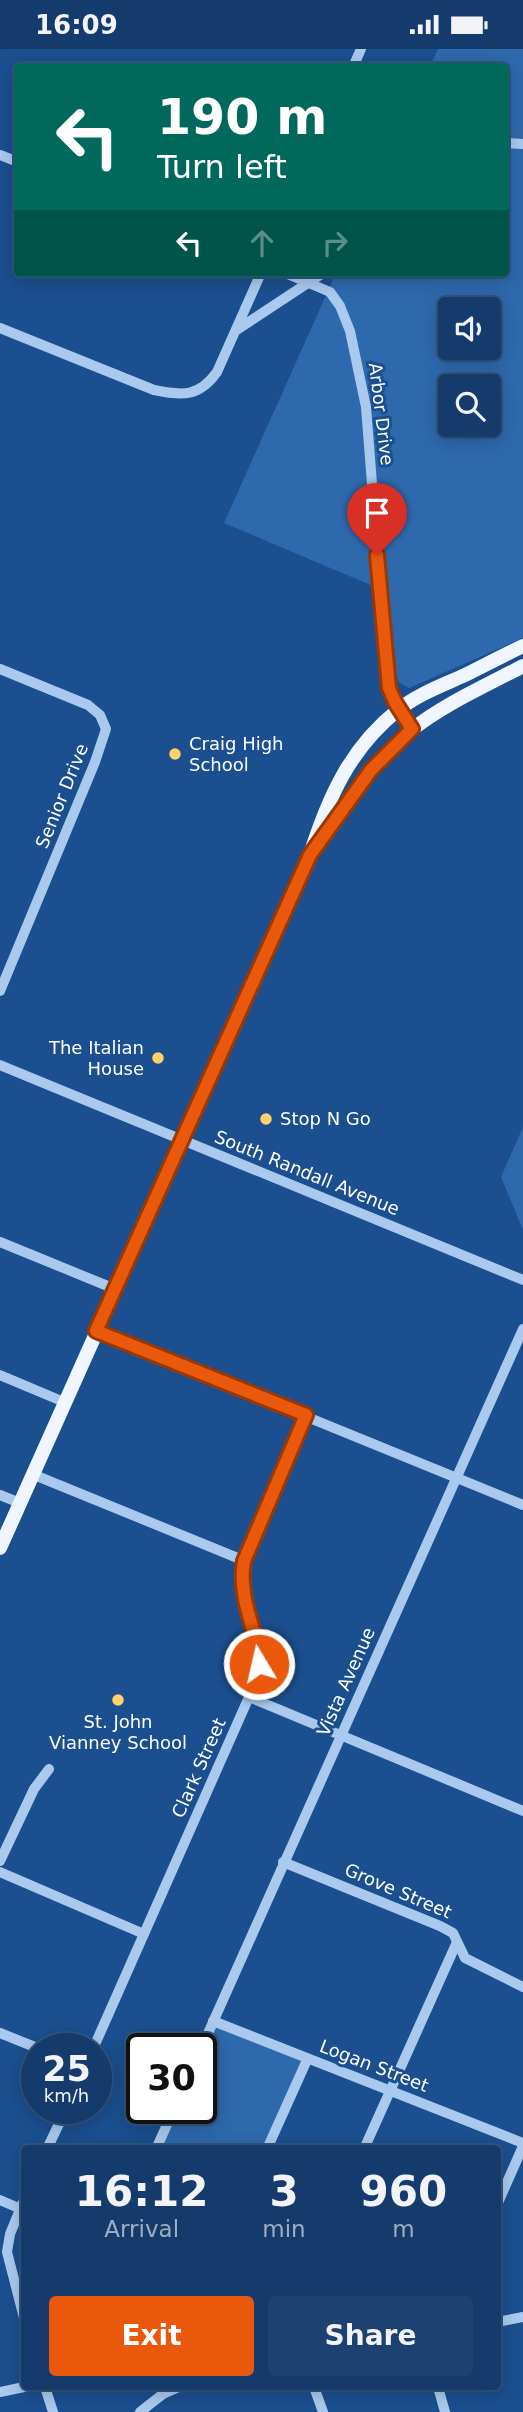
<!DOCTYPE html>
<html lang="en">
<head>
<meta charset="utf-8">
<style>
	:root { --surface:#143b6b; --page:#1d4271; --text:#f1f3f6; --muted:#9dadc1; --line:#33557e; --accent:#ea580c }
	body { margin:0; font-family:"DejaVu Sans",sans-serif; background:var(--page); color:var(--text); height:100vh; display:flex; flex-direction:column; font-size:26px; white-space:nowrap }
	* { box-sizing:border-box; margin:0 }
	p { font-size:23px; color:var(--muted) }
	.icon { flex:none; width:38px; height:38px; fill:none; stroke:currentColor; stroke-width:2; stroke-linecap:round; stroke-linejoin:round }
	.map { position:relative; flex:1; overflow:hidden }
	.side { position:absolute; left:21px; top:2096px; width:480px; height:245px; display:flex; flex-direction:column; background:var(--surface); border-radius:7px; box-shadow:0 4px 18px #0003,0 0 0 2px var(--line) }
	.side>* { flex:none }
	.hud { position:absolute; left:14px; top:14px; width:495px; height:214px; border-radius:7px; box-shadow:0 4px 18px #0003,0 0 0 2px var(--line); background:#00695c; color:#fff; overflow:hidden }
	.controls { position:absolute; left:438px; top:248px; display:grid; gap:14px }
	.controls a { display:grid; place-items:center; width:63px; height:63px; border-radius:7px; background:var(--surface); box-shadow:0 4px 18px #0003,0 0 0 2px var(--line); font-size:35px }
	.speed { position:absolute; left:21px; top:1984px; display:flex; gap:14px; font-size:35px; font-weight:700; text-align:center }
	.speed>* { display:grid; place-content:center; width:91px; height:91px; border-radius:50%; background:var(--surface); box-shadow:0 4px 18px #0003,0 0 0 2px var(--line); line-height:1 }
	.speed small { font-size:18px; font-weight:400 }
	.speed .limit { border:4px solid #111; border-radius:10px; background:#fff; color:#111 }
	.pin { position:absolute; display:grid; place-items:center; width:60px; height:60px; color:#fff; margin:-72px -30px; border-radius:50% 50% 50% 0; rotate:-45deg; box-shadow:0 0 7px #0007 }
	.pin .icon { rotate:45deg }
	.me { position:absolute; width:77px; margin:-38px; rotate:351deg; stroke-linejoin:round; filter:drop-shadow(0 0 5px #0008) }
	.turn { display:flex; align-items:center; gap:24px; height:147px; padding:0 28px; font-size:32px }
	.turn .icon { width:91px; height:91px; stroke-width:2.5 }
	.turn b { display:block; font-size:49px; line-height:60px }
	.lanes { display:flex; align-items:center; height:66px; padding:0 28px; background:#0003; justify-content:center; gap:35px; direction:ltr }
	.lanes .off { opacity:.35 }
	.eta { display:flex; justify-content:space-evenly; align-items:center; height:119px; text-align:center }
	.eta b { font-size:42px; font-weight:700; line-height:49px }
	.action { display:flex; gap:14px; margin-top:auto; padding:14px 28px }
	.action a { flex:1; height:80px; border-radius:7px; background:var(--accent); color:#fff; font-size:28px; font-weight:700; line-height:80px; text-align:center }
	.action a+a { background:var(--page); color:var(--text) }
	.status { display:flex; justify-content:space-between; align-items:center; height:49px; padding:0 35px; background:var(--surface); direction:ltr }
	.status svg { height:19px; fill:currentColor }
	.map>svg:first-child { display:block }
	.green { fill:#2e69ad; fill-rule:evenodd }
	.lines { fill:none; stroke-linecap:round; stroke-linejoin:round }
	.minor { stroke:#a9c9ee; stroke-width:10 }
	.major { stroke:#f0f6ff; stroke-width:14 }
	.route-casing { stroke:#983908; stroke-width:18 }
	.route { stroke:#ea580c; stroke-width:12 }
	.poi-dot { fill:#ffd166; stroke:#1b4f8f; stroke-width:2.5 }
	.labels { text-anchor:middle; stroke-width:6; stroke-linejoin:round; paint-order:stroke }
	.street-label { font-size:18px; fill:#fff; stroke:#1b4f8f }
	.poi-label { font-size:18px; fill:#fff; stroke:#1b4f8f; text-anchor:start }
</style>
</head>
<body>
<div class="status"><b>16:09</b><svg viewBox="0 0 49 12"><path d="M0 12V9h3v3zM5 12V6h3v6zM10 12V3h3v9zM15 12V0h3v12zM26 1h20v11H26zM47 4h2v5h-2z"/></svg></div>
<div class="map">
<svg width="523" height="2363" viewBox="0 0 523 2363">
	<rect width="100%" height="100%" fill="#1b4f8f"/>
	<g class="green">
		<path d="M438 0H523V589L409 639 400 634 396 627 387 543 224 474 336 224H506V18L430 17ZM450 261H488V299H450ZM450 338H488V376H450Z"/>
		<path d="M523 1078V1181L501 1128Z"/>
		<path d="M213 1972 307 2011 267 2100H156L174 2060H201V2000Z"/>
	</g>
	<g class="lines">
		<g class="minor">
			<path d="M353 18 361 0"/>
			<path d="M506 94 523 95"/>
			<path d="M0 106 18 113"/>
			<path d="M285 224 330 243 340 257 350 282 366 358 387 626 392 648 412 680"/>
			<path d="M0 279 154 341C183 347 199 348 217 323L261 224"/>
			<path d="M238 280 323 224"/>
			<path d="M0 620 88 656 100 666 106 680 95 713 0 942"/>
			<path d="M0 1016 523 1231"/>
			<path d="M0 1193 115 1240"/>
			<path d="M96 1282 523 1456"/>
			<path d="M0 1326 64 1353"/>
			<path d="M32 1425 245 1512"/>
			<path d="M0 1446 20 1454"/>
			<path d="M249 1648 523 1762"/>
			<path d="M0 1812 34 1740 49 1720"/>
			<path d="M283 1813 440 1877 453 1884 465 1909 523 1938"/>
			<path d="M0 1823 144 1885"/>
			<path d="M213 1972 523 2094"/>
			<path d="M0 1984 40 2000"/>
			<path d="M93 2000 249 1648 261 1608 243 1544 242 1524 245 1512 306 1366"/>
			<path d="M201 2000 523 1280"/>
			<path d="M47 2100 66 2060"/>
			<path d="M156 2100 174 2060"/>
			<path d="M267 2100 307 2011"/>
			<path d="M364 2100 457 1893"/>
			<path d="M0 2151 21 2160"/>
			<path d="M24 2151 10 2185 7 2203 24 2269"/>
			<path d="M497 2156 523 2097"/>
			<path d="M497 2273 523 2268"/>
			<path d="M45 2338 53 2363"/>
			<path d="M314 2338 323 2363"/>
			<path d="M438 2338 445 2363"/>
			<path d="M0 2343 24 2338"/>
			<path d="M140 2363 163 2345 179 2338"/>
		</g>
		<g class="major">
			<path d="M320 790C347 752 373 712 410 682 444 655 485 637 523 617"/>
			<path d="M0 1499 310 806C328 749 350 699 398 661 418 645 443 636 465 626 485 616 504 606 523 597"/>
		</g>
	</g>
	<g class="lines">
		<g class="route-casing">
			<path id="route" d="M259 1615 261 1608C253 1577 238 1544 244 1512L306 1366 96 1282 310 806 371 721 412 680 395 653 389 639 377 506"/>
		</g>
		<use href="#route" class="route"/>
	</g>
	<g class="poi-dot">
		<circle cx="175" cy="705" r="7"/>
		<circle cx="158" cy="1009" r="7"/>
		<circle cx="266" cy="1070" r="7"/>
		<circle cx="118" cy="1651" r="7"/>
	</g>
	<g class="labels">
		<g class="street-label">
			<text transform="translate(381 365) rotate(83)" y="6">Arbor Drive</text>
			<text transform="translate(62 747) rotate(-68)" y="6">Senior Drive</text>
			<text transform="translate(307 1124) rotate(22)" y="6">South Randall Avenue</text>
			<text transform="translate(346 1633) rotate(-66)" y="6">Vista Avenue</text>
			<text transform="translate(199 1719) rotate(-66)" y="6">Clark Street</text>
			<text transform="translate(398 1842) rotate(23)" y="6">Grove Street</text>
			<text transform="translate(374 2017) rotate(21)" y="6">Logan Street</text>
		</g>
		<g class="poi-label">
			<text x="189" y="701">Craig High<tspan x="189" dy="21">School</tspan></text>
			<text x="144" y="1005" text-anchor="end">The Italian<tspan x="144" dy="21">House</tspan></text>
			<text x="280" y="1076">Stop N Go</text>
			<text x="118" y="1679" text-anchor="middle">St. John<tspan x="118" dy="21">Vianney School</tspan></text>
		</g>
	</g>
</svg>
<div class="controls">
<a><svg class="icon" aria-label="sound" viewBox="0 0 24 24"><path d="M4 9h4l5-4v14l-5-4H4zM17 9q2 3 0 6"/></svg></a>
<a><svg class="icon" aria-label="search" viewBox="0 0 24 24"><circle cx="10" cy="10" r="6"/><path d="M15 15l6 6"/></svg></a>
</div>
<div class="speed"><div>25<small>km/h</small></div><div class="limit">30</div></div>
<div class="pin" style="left:377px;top:506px;background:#d93025"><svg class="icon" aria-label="arrive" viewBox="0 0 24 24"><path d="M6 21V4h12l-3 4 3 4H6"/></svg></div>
<svg class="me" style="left:259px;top:1615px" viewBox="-20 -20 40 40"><circle r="17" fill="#ea580c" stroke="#fff" stroke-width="3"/><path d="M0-11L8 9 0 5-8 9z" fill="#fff"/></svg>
<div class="hud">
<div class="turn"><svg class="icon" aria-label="left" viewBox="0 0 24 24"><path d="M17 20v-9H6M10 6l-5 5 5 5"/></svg><div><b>190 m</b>Turn left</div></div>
<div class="lanes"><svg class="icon" aria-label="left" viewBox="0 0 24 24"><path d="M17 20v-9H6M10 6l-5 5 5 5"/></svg><svg class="icon off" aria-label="ahead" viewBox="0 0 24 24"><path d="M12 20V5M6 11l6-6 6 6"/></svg><svg class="icon off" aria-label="right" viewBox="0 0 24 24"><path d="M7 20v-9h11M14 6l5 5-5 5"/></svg></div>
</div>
<section class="side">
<div class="eta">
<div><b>16:12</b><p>Arrival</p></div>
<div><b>3</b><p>min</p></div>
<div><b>960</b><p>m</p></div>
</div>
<div class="action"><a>Exit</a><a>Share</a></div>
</section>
</div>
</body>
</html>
